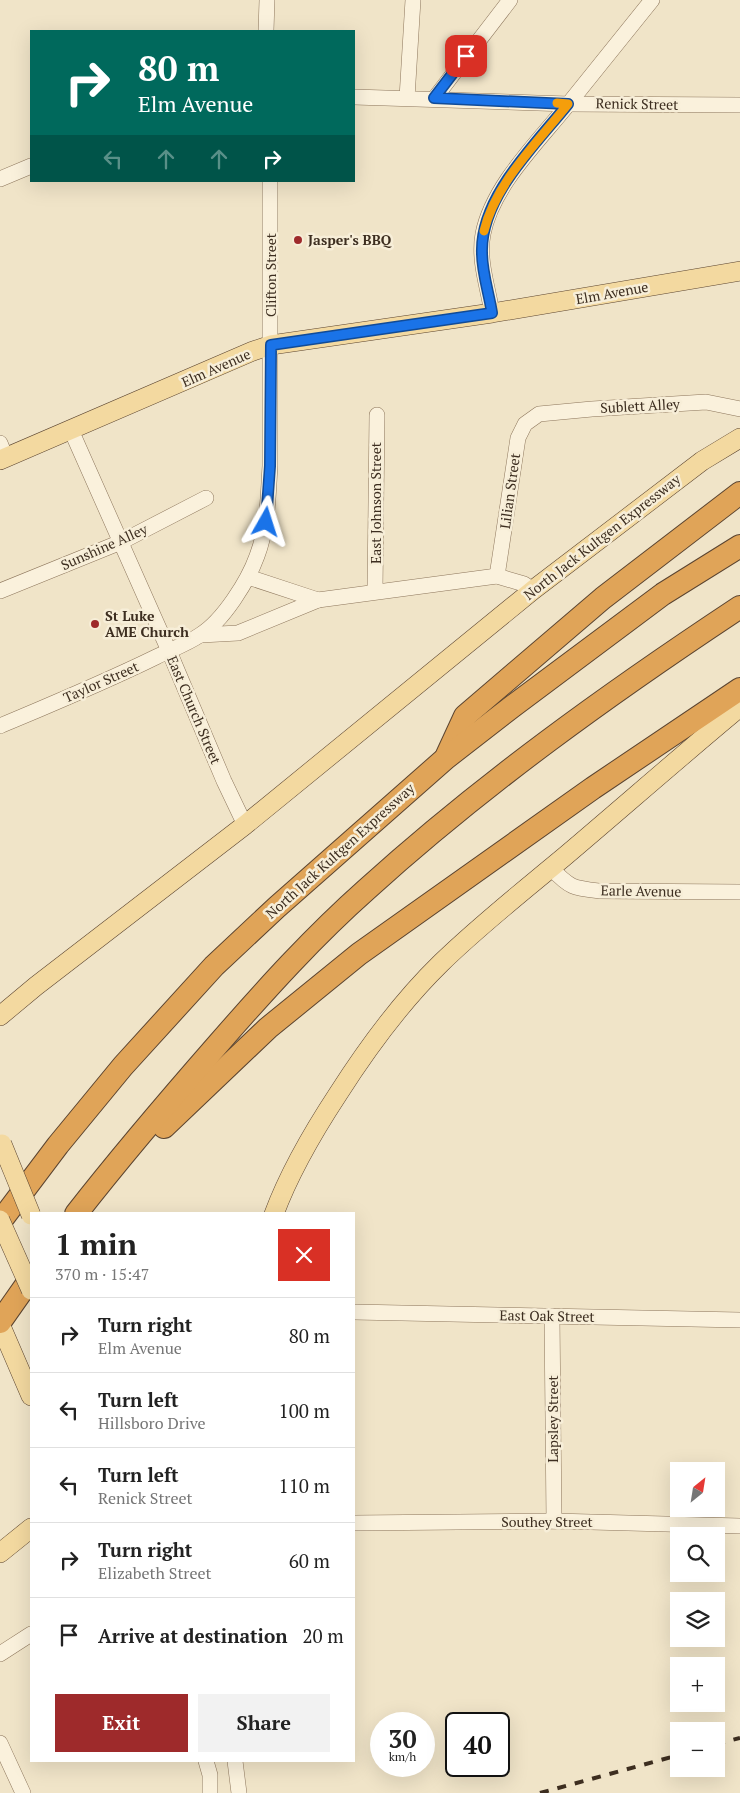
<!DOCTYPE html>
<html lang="en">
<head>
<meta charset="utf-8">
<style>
	:root { --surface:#fff; --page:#f2f2f2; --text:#222; --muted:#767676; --line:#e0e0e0; --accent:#9e2a2b }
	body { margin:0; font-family:"PT Serif",serif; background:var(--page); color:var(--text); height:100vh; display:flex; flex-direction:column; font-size:19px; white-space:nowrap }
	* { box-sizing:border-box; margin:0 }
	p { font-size:16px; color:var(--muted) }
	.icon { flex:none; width:28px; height:28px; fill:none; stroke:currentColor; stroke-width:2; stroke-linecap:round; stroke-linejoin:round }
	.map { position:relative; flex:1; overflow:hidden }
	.panel { position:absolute; left:30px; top:1212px; width:325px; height:550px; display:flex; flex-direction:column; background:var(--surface); border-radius:0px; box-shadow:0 5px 20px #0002 }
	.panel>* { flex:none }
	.guide { position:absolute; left:30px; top:30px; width:325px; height:152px; border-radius:0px; box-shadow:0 5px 20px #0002; background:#00695c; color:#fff; overflow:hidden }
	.needle { width:32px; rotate:30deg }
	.controls { position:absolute; left:670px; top:1462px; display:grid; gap:10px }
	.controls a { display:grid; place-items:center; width:55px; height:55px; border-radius:0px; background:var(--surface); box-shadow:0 5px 20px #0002; font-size:25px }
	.speed { position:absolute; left:370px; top:1712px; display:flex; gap:10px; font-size:25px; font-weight:700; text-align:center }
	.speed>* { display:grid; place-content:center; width:65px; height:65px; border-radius:50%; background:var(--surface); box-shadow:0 5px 20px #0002; line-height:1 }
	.speed small { font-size:12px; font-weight:400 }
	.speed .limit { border:2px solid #111; border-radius:8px; background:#fff; color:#111 }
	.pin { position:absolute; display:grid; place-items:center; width:42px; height:42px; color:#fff; margin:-21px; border-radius:10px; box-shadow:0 2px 8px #0006 }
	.me { position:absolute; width:55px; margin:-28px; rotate:6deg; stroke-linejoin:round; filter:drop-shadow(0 0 4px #0008) }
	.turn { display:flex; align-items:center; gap:18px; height:105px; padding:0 25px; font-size:22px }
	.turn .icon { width:65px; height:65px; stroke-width:2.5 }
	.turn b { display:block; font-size:35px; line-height:42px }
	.lanes { display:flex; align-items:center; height:48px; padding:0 25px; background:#0003; justify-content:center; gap:25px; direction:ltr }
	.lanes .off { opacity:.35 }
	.round { display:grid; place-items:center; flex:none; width:52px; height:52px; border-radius:0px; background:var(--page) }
	.overview { display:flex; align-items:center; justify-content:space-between; height:85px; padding:0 25px }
	h1 { font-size:30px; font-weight:700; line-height:38px }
	.button { display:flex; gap:10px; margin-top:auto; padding:10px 25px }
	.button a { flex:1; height:58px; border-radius:0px; background:var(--accent); color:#fff; font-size:20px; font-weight:700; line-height:58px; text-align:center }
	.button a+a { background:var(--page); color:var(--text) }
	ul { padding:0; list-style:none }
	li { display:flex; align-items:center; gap:15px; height:75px; padding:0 25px; border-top:1px solid var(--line) }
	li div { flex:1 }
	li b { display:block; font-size:19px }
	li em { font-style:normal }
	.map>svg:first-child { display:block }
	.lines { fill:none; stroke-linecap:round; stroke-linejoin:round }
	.minor-casing { stroke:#8d765c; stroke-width:16 }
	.major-casing { stroke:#5b4430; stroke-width:20 }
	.highway-casing { stroke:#5b4430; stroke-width:24 }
	.minor { stroke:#faf1dc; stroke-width:15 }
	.major { stroke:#f3d9a0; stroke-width:19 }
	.highway { stroke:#e0a458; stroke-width:22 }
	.rail { stroke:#3d2e20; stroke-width:4; stroke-dasharray:9 9; stroke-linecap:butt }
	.major-bridge-casing { stroke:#5b4430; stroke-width:20; stroke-linecap:butt }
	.major-bridge { stroke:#f3d9a0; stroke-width:19 }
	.route-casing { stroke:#114b97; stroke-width:12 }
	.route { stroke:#1a73e8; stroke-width:9 }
	.slow { stroke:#f59e0b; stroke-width:9 }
	.poi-dot { fill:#9e2a2b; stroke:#f7eed8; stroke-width:2 }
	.labels { text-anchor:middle; stroke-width:5; stroke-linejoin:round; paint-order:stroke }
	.street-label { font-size:14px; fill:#3d2e20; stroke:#f7eed8 }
	.poi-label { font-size:14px; font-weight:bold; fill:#3d2e20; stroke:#f7eed8; text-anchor:start }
</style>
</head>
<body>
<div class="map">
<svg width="740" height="1793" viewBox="0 0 740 1793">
	<rect width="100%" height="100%" fill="#f0e4c8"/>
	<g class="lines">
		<g class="minor-casing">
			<g id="minor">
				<path d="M266 31 267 0"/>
				<path d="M354 97 568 104 740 105"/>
				<path d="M407 98 413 0"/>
				<path d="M434 99 510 0"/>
				<path d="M0 179 31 166"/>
				<path d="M492 313C488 287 478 260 483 234 492 187 536 144 566 107 594 72 623 36 652 0"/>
				<path d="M71 430 169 651 224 781 245 825"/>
				<path d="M0 443 6 458"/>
				<path d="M497 576 518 438 525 424 539 414 592 409 706 402 740 409"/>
				<path d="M248 577 318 600 497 576 524 584 533 590"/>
				<path d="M0 591 121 542 206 498"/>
				<path d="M375 591 377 415"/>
				<path d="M201 635 238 633 318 600"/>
				<path d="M0 726C52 704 105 682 156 657 170 650 187 644 200 635 223 621 248 581 257 556 268 527 268 497 270 466V181"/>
				<path d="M551 868C570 888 573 888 600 891L740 892"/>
				<path d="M354 1312 740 1320"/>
				<path d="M552 1316 554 1521"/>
				<path d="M354 1523 554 1521 740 1526"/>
				<path d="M0 1654 31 1634"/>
				<path d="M0 1743 23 1793"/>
				<path d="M206 1761 210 1775V1793"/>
				<path d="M235 1761 239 1793"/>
			</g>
		</g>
		<g class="major-casing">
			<g id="major">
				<path d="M0 460 253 351 271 345 492 313 740 271"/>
				<path d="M0 1016 36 986 245 825 533 590 702 461 740 438"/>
				<path d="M274 1214C290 1171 313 1132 338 1094 368 1047 401 1002 441 963 480 925 522 892 564 857 623 807 681 756 740 707"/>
				<path d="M0 1324 31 1396"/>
				<path d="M0 1553 31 1528"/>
			</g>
		</g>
		<g class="highway-casing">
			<g id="highway">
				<path d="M447 755 465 716 603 598 740 493"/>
				<path d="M164 1127 268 1028 359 954 593 788 740 689"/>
				<path d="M76 1214C122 1155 170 1099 219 1043 266 989 314 936 367 889 483 784 610 693 740 607"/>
				<path d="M0 1222 58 1145 123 1066 214 966 277 907 446 758 513 706 663 594 740 546"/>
				<path d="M0 1322 31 1278"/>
			</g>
		</g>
		<use href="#minor" class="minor"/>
		<use href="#major" class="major"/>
		<use href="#highway" class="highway"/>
		<g class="rail">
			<path d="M716 1744 740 1738"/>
			<path d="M540 1793 679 1755"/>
		</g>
		<g class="major-bridge-casing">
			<g id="major-bridge">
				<path d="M2 1144 31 1215"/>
				<path d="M0 1220 31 1290"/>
			</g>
		</g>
		<use href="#major-bridge" class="major-bridge"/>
	</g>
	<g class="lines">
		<g class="route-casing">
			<path id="route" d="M266 522 270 466 271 345 492 313C489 293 482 273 482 253 480 197 536 144 568 104L434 98 466 56"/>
		</g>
		<use href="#route" class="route"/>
		<path class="slow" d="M484 231C496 182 538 142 568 104L557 103"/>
	</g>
	<g class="poi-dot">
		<circle cx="298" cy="240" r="5"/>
		<circle cx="95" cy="624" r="5"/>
	</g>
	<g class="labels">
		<g class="street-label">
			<text transform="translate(637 104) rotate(1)" y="5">Renick Street</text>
			<text transform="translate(271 275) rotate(-90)" y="5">Clifton Street</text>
			<text transform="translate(612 293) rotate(-10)" y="5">Elm Avenue</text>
			<text transform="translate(216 368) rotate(-24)" y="5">Elm Avenue</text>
			<text transform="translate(640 406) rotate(-3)" y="5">Sublett Alley</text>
			<text transform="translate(510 491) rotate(-82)" y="5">Lilian Street</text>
			<text transform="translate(376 503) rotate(-90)" y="5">East Johnson Street</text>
			<text transform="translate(602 537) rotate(-38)" y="5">North Jack Kultgen Expressway</text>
			<text transform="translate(104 547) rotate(-24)" y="5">Sunshine Alley</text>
			<text transform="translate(101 682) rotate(-24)" y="5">Taylor Street</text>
			<text transform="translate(194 710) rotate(67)" y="5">East Church Street</text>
			<text transform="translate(340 851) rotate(-42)" y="5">North Jack Kultgen Expressway</text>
			<text transform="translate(641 891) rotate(1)" y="5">Earle Avenue</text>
			<text transform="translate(547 1316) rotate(1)" y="5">East Oak Street</text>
			<text transform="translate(553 1419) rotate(-90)" y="5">Lapsley Street</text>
			<text x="547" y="1527">Southey Street</text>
		</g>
		<g class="poi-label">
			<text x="308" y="245">Jasper's BBQ</text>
			<text x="105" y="621">St Luke<tspan x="105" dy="16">AME Church</tspan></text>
		</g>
	</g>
</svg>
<div class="controls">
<a><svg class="needle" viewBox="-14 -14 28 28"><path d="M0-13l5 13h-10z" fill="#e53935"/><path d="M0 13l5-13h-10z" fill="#767676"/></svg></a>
<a><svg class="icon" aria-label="search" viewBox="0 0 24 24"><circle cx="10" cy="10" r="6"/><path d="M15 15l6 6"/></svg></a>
<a><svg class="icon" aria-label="layers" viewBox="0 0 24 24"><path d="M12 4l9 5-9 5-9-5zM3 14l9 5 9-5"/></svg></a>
<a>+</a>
<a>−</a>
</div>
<div class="speed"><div>30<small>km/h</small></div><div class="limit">40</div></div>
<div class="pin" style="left:466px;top:56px;background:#d93025"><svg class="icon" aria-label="arrive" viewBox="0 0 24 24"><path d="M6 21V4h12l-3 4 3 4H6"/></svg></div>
<svg class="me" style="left:266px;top:522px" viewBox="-20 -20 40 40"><path d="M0-17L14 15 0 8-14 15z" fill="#1a73e8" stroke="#fff" stroke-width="4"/></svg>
<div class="guide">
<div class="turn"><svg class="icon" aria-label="right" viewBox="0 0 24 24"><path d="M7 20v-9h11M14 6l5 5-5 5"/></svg><div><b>80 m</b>Elm Avenue</div></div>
<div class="lanes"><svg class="icon off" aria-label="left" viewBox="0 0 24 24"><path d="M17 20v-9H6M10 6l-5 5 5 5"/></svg><svg class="icon off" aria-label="ahead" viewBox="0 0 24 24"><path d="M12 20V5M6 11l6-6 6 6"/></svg><svg class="icon off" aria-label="ahead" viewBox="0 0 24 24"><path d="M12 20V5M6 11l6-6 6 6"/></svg><svg class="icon" aria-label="right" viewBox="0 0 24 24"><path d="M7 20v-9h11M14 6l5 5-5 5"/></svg></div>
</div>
<section class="panel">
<div class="overview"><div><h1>1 min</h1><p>370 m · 15:47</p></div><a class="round" style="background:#d93025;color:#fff"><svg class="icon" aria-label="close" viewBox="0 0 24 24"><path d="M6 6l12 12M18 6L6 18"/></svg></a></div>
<ul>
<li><svg class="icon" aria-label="right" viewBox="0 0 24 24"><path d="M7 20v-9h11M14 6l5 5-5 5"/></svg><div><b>Turn right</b><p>Elm Avenue</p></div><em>80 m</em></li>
<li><svg class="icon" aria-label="left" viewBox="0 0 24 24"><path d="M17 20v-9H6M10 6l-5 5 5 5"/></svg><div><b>Turn left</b><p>Hillsboro Drive</p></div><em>100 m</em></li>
<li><svg class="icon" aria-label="left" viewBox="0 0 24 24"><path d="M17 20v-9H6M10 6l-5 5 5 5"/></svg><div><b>Turn left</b><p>Renick Street</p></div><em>110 m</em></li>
<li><svg class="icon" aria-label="right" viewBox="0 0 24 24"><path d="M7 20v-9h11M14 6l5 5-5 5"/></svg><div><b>Turn right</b><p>Elizabeth Street</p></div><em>60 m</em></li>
<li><svg class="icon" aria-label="arrive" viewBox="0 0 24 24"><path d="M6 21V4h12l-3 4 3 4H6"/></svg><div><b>Arrive at destination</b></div><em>20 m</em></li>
</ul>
<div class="button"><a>Exit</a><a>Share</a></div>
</section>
</div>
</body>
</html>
